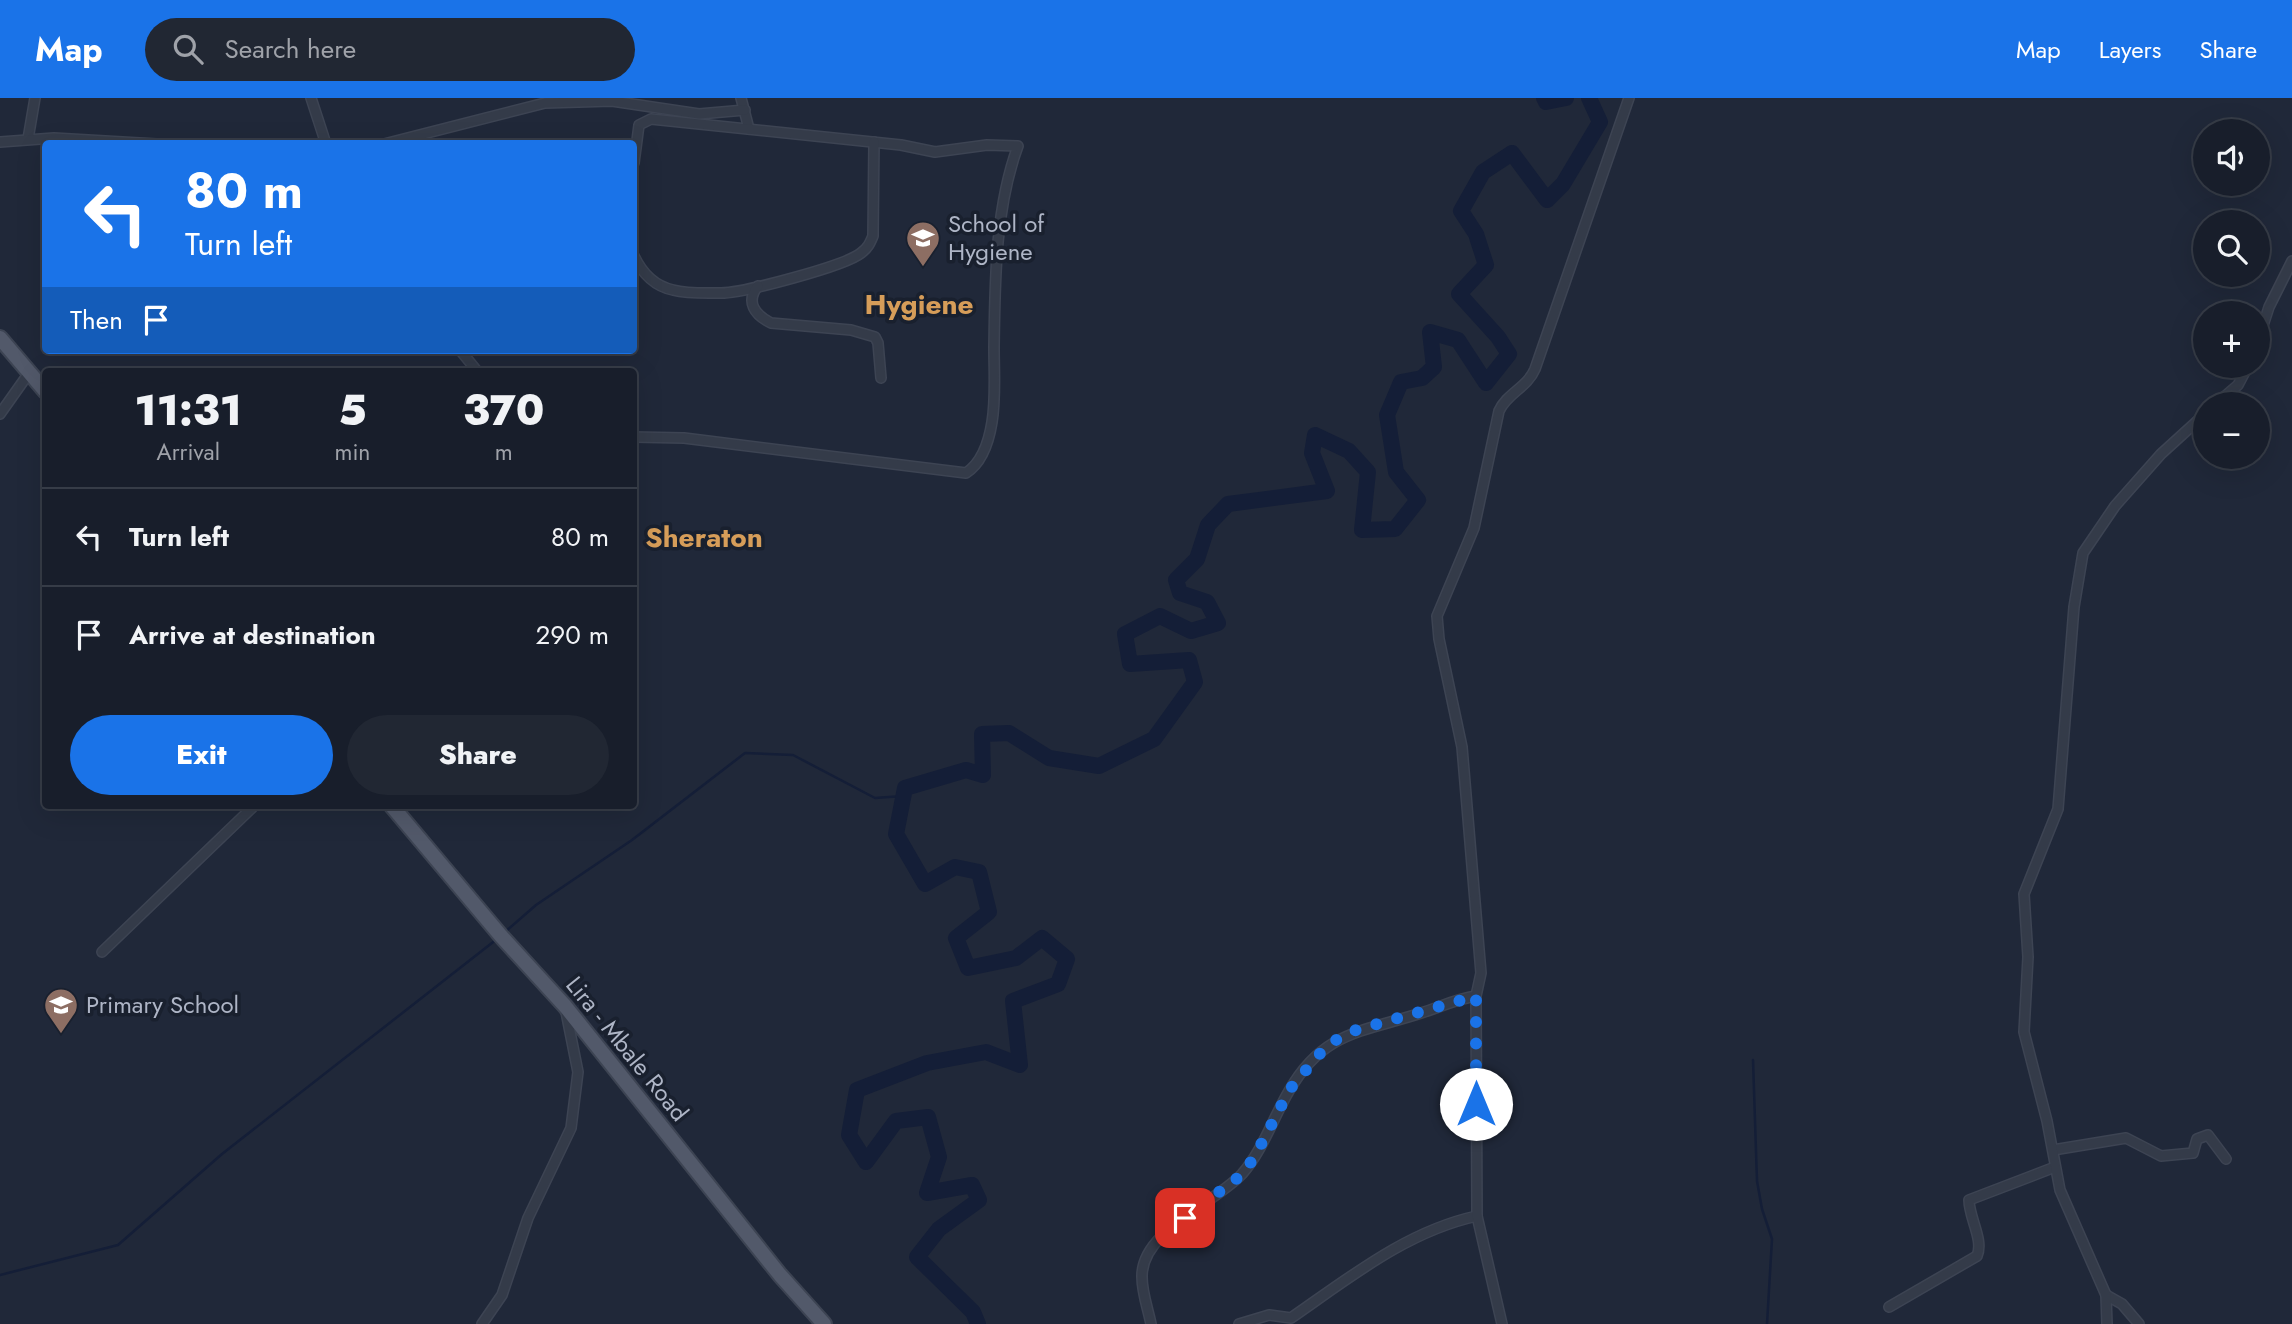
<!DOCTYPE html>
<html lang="en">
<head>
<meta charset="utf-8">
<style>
	:root { --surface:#181e2b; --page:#212733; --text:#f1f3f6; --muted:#9fa2a9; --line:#363c47; --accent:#1a73e8 }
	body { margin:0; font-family:Jost,sans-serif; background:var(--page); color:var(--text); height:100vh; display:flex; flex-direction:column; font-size:26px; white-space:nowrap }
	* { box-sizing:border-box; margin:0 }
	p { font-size:23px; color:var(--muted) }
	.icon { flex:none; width:38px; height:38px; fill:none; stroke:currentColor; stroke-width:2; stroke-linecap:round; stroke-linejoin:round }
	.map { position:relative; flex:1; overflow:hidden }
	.panel { position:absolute; left:42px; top:270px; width:595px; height:441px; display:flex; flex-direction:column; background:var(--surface); border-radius:7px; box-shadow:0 7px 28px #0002,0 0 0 2px var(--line) }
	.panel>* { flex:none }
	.top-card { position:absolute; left:42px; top:42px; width:595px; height:214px; border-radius:7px; box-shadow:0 7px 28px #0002,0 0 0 2px var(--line); background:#1a73e8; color:#fff; overflow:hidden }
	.fabs { position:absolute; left:2193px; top:21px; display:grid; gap:14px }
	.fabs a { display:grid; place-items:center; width:77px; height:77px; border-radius:50%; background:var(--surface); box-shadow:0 7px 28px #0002,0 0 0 2px var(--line); font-size:35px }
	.pin { position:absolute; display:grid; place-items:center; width:60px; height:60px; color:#fff; margin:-30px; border-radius:14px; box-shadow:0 4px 10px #0006 }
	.me { position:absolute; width:77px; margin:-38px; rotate:0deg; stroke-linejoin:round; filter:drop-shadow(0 0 5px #0008) }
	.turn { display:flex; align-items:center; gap:24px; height:147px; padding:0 28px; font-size:32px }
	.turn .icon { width:91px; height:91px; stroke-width:2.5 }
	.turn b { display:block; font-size:49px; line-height:60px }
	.then { display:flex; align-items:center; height:66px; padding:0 28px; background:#0003; gap:14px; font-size:26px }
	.eta { display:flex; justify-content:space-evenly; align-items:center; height:119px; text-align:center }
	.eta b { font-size:42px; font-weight:800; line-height:49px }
	.action { display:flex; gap:14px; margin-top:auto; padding:14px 28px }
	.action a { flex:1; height:80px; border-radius:42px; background:var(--accent); color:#fff; font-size:28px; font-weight:800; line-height:80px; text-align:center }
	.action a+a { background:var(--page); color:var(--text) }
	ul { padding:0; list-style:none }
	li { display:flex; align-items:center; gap:21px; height:98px; padding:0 28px; border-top:2px solid var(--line) }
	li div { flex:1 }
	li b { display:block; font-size:26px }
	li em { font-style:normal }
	header { display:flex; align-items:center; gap:42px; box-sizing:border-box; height:98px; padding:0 35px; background:var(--accent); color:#fff }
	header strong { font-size:33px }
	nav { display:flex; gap:38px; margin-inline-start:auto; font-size:24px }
	.search { width:490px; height:63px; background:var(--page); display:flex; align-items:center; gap:18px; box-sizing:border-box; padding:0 24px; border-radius:38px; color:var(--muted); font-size:26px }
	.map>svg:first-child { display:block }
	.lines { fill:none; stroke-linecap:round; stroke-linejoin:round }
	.stream { stroke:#141e37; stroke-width:2.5 }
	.river { stroke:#141e37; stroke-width:16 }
	.street-casing { stroke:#3d4453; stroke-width:12 }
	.primary-casing { stroke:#3d4453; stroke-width:18 }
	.street { stroke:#343b49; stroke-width:9 }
	.primary { stroke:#52596a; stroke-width:14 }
	.route { stroke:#1a73e8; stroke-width:12; stroke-dasharray:0 21.6 }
	.labels { text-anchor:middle; stroke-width:7; stroke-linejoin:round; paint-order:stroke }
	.poi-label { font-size:24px; fill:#aeb5c6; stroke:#19202e; text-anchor:start }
	.street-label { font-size:24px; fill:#aeb5c6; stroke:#19202e }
	.quarter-label { font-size:28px; font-weight:bold; fill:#d69d59; stroke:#19202e }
</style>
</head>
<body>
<header>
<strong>Map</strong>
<div class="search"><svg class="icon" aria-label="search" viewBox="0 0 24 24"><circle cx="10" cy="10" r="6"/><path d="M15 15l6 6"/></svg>Search here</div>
<nav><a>Map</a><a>Layers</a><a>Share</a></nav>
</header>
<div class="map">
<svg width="2292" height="1226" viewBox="0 0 2292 1226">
	<rect width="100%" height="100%" fill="#202839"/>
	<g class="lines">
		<g class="stream">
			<path d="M505 834 536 807 632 742 745 655 793 657 875 700 903 698"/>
			<path d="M1753 962 1757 1083 1762 1111 1772 1141 1767 1226"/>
			<path d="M0 1177 118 1147 222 1056 497 841"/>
		</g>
		<g class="river">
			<path d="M1544 0 1546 4 1566 0"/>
			<path d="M978 1226 973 1214 917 1159 939 1131 979 1102 972 1087 927 1095 939 1059 928 1019 896 1023 866 1064 849 1037 857 992 927 965 986 954 1020 967 1013 903 1058 886 1067 861 1042 840 1016 860 968 870 956 840 989 814 979 774 955 769 925 786 896 736 905 690 966 672 983 677 982 636 1009 635 1049 660 1099 668 1154 641 1195 584 1189 562 1130 566 1125 536 1160 518 1191 533 1218 525 1207 504 1180 495 1176 482 1197 461 1208 427 1228 406 1327 393 1312 355 1315 337 1349 353 1368 374 1362 432 1395 431 1418 402 1396 374 1387 317 1401 284 1422 280 1434 269 1430 234 1458 242 1486 285 1509 256 1498 239 1459 196 1486 167 1476 136 1461 113 1483 74 1512 55 1547 102 1563 86 1600 24 1589 0"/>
		</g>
		<g class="street-casing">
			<g id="street">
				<path d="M311 0 326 46"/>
				<path d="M741 0 749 31"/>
				<path d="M28 41 35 0"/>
				<path d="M0 44 54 40 157 46"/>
				<path d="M384 46 545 5 612 3 699 16 745 12"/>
				<path d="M634 65 639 27 651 21 901 47 935 54 987 47 1018 48C995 110 995 183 994 249 994 274 996 300 992 324 989 343 983 364 966 375L684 340 634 339"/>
				<path d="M634 158C642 175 654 188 673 192 688 196 706 195 721 195 743 195 845 168 861 155 868 150 870 145 873 138L874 44"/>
				<path d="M758 188C745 204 755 217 771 225L851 232 875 239 878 245 881 280"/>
				<path d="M2258 243 2269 209 2292 163"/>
				<path d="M460 252 477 273"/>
				<path d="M2216 306 2238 287 2248 268"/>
				<path d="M0 316 29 275"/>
				<path d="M102 854 255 707"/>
				<path d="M2053 1052 2126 1040 2161 1058 2193 1055 2197 1041 2208 1037 2226 1061"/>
				<path d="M2106 1197 2122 1206 2139 1226"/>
				<path d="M1889 1209 1977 1158C1984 1142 1969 1120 1969 1102L2055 1069"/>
				<path d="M482 1226 502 1197 528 1120 571 1030 578 974 566 914"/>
				<path d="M1151 1226C1148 1211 1142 1195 1142 1179 1141 1133 1214 1106 1242 1076 1263 1052 1273 1020 1289 993 1323 933 1363 934 1421 915 1440 909 1456 901 1476 898"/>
				<path d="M1239 1226 1269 1217 1291 1220C1349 1180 1407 1133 1477 1118"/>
				<path d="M1502 1226 1477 1118 1476 898 1481 875 1462 649 1439 541 1437 518 1474 430 1499 313C1507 295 1527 290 1535 271L1629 0"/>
				<path d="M2107 1226 2106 1197 2060 1092 2047 1023 2024 934 2028 859 2024 796 2058 711 2074 509 2083 455 2115 408 2161 356 2205 316"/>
			</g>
		</g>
		<g class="primary-casing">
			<g id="primary">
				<path d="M0 240 46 294"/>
				<path d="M391 707 501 838 565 908 780 1177 824 1226"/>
			</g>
		</g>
		<use href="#street" class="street"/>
		<use href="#primary" class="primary"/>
	</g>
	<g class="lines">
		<path class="route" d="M1185 1120 1240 1078 1254 1060 1290 991 1323 952 1336 942 1356 932 1476 898V1006"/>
	</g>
	<defs>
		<g id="school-pin" transform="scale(1.75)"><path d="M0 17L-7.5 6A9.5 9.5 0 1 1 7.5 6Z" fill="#8d6e63" stroke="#19202e"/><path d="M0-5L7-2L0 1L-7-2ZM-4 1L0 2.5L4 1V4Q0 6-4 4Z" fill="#fff"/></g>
	</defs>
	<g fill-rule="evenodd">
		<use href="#school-pin" x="923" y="140"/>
		<use href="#school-pin" x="61" y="907"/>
	</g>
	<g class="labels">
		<g class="poi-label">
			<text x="948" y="134">School of<tspan x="948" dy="28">Hygiene</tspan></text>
			<text x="86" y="915">Primary School</text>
		</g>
		<g class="street-label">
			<text transform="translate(627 951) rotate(51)" y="8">Lira - Mbale Road</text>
		</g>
		<g class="quarter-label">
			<text x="919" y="216">Hygiene</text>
			<text x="704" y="449">Sheraton</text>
		</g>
	</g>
</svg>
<div class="fabs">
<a><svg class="icon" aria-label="sound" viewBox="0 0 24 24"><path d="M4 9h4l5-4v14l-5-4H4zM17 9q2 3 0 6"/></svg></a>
<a><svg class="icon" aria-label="search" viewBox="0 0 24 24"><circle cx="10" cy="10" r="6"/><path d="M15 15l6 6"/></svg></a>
<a>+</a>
<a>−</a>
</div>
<div class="pin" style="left:1185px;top:1120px;background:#d93025"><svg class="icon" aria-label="arrive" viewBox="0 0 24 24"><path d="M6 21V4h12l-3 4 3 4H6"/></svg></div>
<svg class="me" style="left:1476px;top:1006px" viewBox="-20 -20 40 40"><circle r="19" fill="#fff"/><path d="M0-13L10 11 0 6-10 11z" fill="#1a73e8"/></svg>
<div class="top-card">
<div class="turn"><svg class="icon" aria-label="left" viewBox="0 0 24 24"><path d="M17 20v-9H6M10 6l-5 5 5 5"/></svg><div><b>80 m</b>Turn left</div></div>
<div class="then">Then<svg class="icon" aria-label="arrive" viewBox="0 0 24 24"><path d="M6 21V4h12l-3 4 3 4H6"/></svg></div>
</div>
<section class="panel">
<div class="eta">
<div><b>11:31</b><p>Arrival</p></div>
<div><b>5</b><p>min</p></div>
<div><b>370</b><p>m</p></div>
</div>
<ul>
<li><svg class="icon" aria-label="left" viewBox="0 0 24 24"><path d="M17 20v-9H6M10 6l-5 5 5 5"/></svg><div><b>Turn left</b></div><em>80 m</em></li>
<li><svg class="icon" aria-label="arrive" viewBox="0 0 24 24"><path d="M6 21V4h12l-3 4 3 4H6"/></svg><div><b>Arrive at destination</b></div><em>290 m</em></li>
</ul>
<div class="action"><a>Exit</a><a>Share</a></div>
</section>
</div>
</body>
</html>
